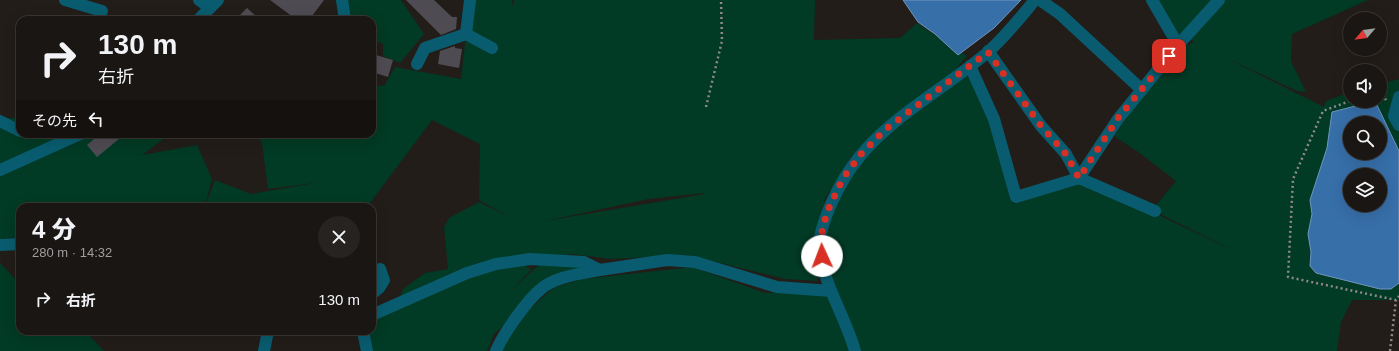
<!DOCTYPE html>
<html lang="ja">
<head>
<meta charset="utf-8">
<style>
	:root { --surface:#1a1613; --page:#272321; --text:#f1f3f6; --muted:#9f9fa0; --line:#383533 }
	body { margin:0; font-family:Arial,"Noto Sans JP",sans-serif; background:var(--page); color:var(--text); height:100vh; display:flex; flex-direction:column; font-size:15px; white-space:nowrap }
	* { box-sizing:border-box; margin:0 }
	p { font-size:13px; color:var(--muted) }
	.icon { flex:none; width:22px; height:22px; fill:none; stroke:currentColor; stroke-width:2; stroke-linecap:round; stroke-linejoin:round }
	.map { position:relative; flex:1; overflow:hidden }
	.side { position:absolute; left:16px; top:203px; width:360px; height:132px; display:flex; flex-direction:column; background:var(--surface); border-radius:12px; box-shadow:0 4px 16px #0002,0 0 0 1px var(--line) }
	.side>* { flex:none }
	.top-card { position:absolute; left:16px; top:16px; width:360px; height:122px; border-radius:12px; box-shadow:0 4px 16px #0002,0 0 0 1px var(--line); background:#1a1613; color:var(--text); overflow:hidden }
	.needle { width:26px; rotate:242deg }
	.controls { position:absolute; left:1343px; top:12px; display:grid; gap:8px }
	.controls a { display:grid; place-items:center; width:44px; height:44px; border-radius:50%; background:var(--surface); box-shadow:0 4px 16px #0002,0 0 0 1px var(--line); font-size:20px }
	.pin { position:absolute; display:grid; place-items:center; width:34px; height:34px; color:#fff; margin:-17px; border-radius:8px; box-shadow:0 2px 6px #0006 }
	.me { position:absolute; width:44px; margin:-22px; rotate:358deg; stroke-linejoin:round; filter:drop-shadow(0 0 3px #0008) }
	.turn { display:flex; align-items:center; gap:14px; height:84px; padding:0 16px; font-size:18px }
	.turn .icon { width:52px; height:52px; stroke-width:2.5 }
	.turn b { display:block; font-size:28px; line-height:34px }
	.then { display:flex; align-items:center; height:38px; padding:0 16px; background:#0003; gap:8px; font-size:15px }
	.round { display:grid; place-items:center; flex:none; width:42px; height:42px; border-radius:21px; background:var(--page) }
	.summary { display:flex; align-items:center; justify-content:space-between; height:68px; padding:0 16px }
	h1 { font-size:24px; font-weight:800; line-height:30px }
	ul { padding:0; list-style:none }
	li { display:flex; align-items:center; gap:12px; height:56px; padding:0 16px }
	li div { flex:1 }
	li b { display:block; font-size:15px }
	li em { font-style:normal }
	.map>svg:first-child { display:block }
	.green { fill:#013a25; fill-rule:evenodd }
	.water { fill:#376fa9; stroke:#7096bd; fill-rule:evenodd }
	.building { fill:#4e4c52 }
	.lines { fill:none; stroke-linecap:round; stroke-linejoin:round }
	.path { stroke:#8f8a87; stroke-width:2.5; stroke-dasharray:2 3; stroke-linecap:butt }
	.minor { stroke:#095c6f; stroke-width:12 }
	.route { stroke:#d93025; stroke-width:7; stroke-dasharray:0 12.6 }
</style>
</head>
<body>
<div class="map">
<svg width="1399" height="351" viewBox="0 0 1399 351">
	<rect width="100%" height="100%" fill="#221d19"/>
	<g class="green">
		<path d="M347 0H401L424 34 400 63 383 56V44L372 40V20H349Z"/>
		<path d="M470 0H512V7L514 0H815L814 40 900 38 917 23 967 56 938 91 969 72 994 128 1013 204 1078 183 1098 193 1148 208V210L1239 253 1152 210 1176 181 1141 154 1114 136 1135 105 1180 48 1194 42 1192 40 1178 45 1154 0H1368L1292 34 1291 61 1306 92 1297 91 1224 57 1324 107 1326 101 1350 92V101H1380V84L1399 79V300H1352L1341 322 1337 351H497L503 333 554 287 583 279 692 267 765 293 831 291 819 243 861 154 884 131 850 158 825 199 814 243 818 281 785 279 688 255 612 259 572 254 520 261 531 270 510 291 540 264 580 266 585 270 553 282 494 334 487 351H367L362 331H372V315L397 304 403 289 425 273 448 269 444 227 449 218 479 202 509 217 479 200 480 144 432 120 367 207H132L125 203 122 207H20V237L0 239V118H20V134H69L68 147 84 134H170L142 155 197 145 212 179 205 206 215 180 251 194 315 183 268 189 262 143 256 134H372V85L384 86 395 67 461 79ZM1350 123H1380V153H1350ZM1350 175H1380V205H1350ZM704 193V194L545 221 649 199Z"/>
		<path d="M0 263 20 284V331H85L104 351H0Z"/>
	</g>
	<g class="water">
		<path d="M903 0H1021L994 28 958 55 935 34 918 22Z"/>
		<path d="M1375 101 1399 151V283L1391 289H1380L1316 273 1310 266 1311 252 1308 234 1312 214 1310 200 1327 148 1332 112ZM1350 123H1380V153H1350ZM1350 175H1380V205H1350Z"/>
	</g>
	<g class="building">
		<path d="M270 0H324L309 20H297Z"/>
		<path d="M406 0H434L452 17H457L456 29 441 35Z"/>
		<path d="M247 8 260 20H235Z"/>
		<path d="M455 46V48L462 49 459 68 438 64 440 51Z"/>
		<path d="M376 55 393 60 388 77 372 72Z"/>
		<path d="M100 134H125L97 157 87 145Z"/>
	</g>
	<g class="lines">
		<g class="path">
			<path d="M1380 90 1386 100"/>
			<path d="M1350 101 1323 111 1293 179 1288 277 1396 300 1399 296"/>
			<path d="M706 107 722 41 721 0"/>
			<path d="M1390 351 1396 300"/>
		</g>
		<g class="minor">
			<path d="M65 0 102 11"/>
			<path d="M199 0 210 8"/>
			<path d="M342 0 345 20"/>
			<path d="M1040 0 1060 14 1142 90"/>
			<path d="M198 20 218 0"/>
			<path d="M466 34 470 0"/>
			<path d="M1178 45 1219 0"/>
			<path d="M988 51 1041 126 1066 154 1079 178 1155 211"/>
			<path d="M417 64 425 48 466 34 492 48"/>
			<path d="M970 66 994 119 1016 197 1079 178 1118 119 1178 45 1152 0"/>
			<path d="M1399 97 1394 116 1399 125"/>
			<path d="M0 121 20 131"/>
			<path d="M0 170 80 134"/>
			<path d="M0 245 20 244"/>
			<path d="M372 294 379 288 384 280 380 269"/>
			<path d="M372 315 467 273 496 264 530 259 584 262 600 270 667 260 695 262 777 287 831 291"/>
			<path d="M363 331 367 351"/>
			<path d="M264 351 268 331"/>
			<path d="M496 351C503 334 527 300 541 289 556 276 581 274 600 270"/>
			<path d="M855 351C845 315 822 283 819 245 819 235 827 213 831 204 839 186 848 170 861 155 894 115 948 86 988 52 1006 36 1020 18 1035 0"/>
		</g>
	</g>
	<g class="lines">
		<path class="route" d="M822 256 819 244 827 212 843 178 861 154 886 129 988 52 1041 126 1066 154 1079 178 1118 118 1169 56"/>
	</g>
</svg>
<div class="controls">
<a><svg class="needle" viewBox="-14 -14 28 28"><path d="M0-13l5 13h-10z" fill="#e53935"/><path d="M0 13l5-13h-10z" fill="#9f9fa0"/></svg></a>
<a><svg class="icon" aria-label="sound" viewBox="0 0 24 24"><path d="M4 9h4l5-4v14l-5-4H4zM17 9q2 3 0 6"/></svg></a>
<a><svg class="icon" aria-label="search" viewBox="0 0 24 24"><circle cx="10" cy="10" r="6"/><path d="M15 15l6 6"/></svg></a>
<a><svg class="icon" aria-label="layers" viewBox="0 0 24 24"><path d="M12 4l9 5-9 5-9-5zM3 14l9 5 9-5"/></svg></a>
</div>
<div class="pin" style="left:1169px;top:56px;background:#d93025"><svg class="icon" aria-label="arrive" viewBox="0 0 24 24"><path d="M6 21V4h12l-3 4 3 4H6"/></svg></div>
<svg class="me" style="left:822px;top:256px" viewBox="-20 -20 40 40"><circle r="19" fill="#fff"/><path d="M0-13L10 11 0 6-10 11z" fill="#d93025"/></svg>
<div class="top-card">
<div class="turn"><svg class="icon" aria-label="right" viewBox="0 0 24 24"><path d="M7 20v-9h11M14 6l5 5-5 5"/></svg><div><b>130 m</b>右折</div></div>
<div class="then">その先<svg class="icon" aria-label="left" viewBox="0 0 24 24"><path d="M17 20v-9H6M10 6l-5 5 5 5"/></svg></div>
</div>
<section class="side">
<div class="summary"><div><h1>4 分</h1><p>280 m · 14:32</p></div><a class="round"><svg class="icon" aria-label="close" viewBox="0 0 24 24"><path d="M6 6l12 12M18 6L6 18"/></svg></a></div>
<ul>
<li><svg class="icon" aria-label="right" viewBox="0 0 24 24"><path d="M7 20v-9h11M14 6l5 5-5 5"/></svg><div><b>右折</b></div><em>130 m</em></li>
</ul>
</section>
</div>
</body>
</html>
